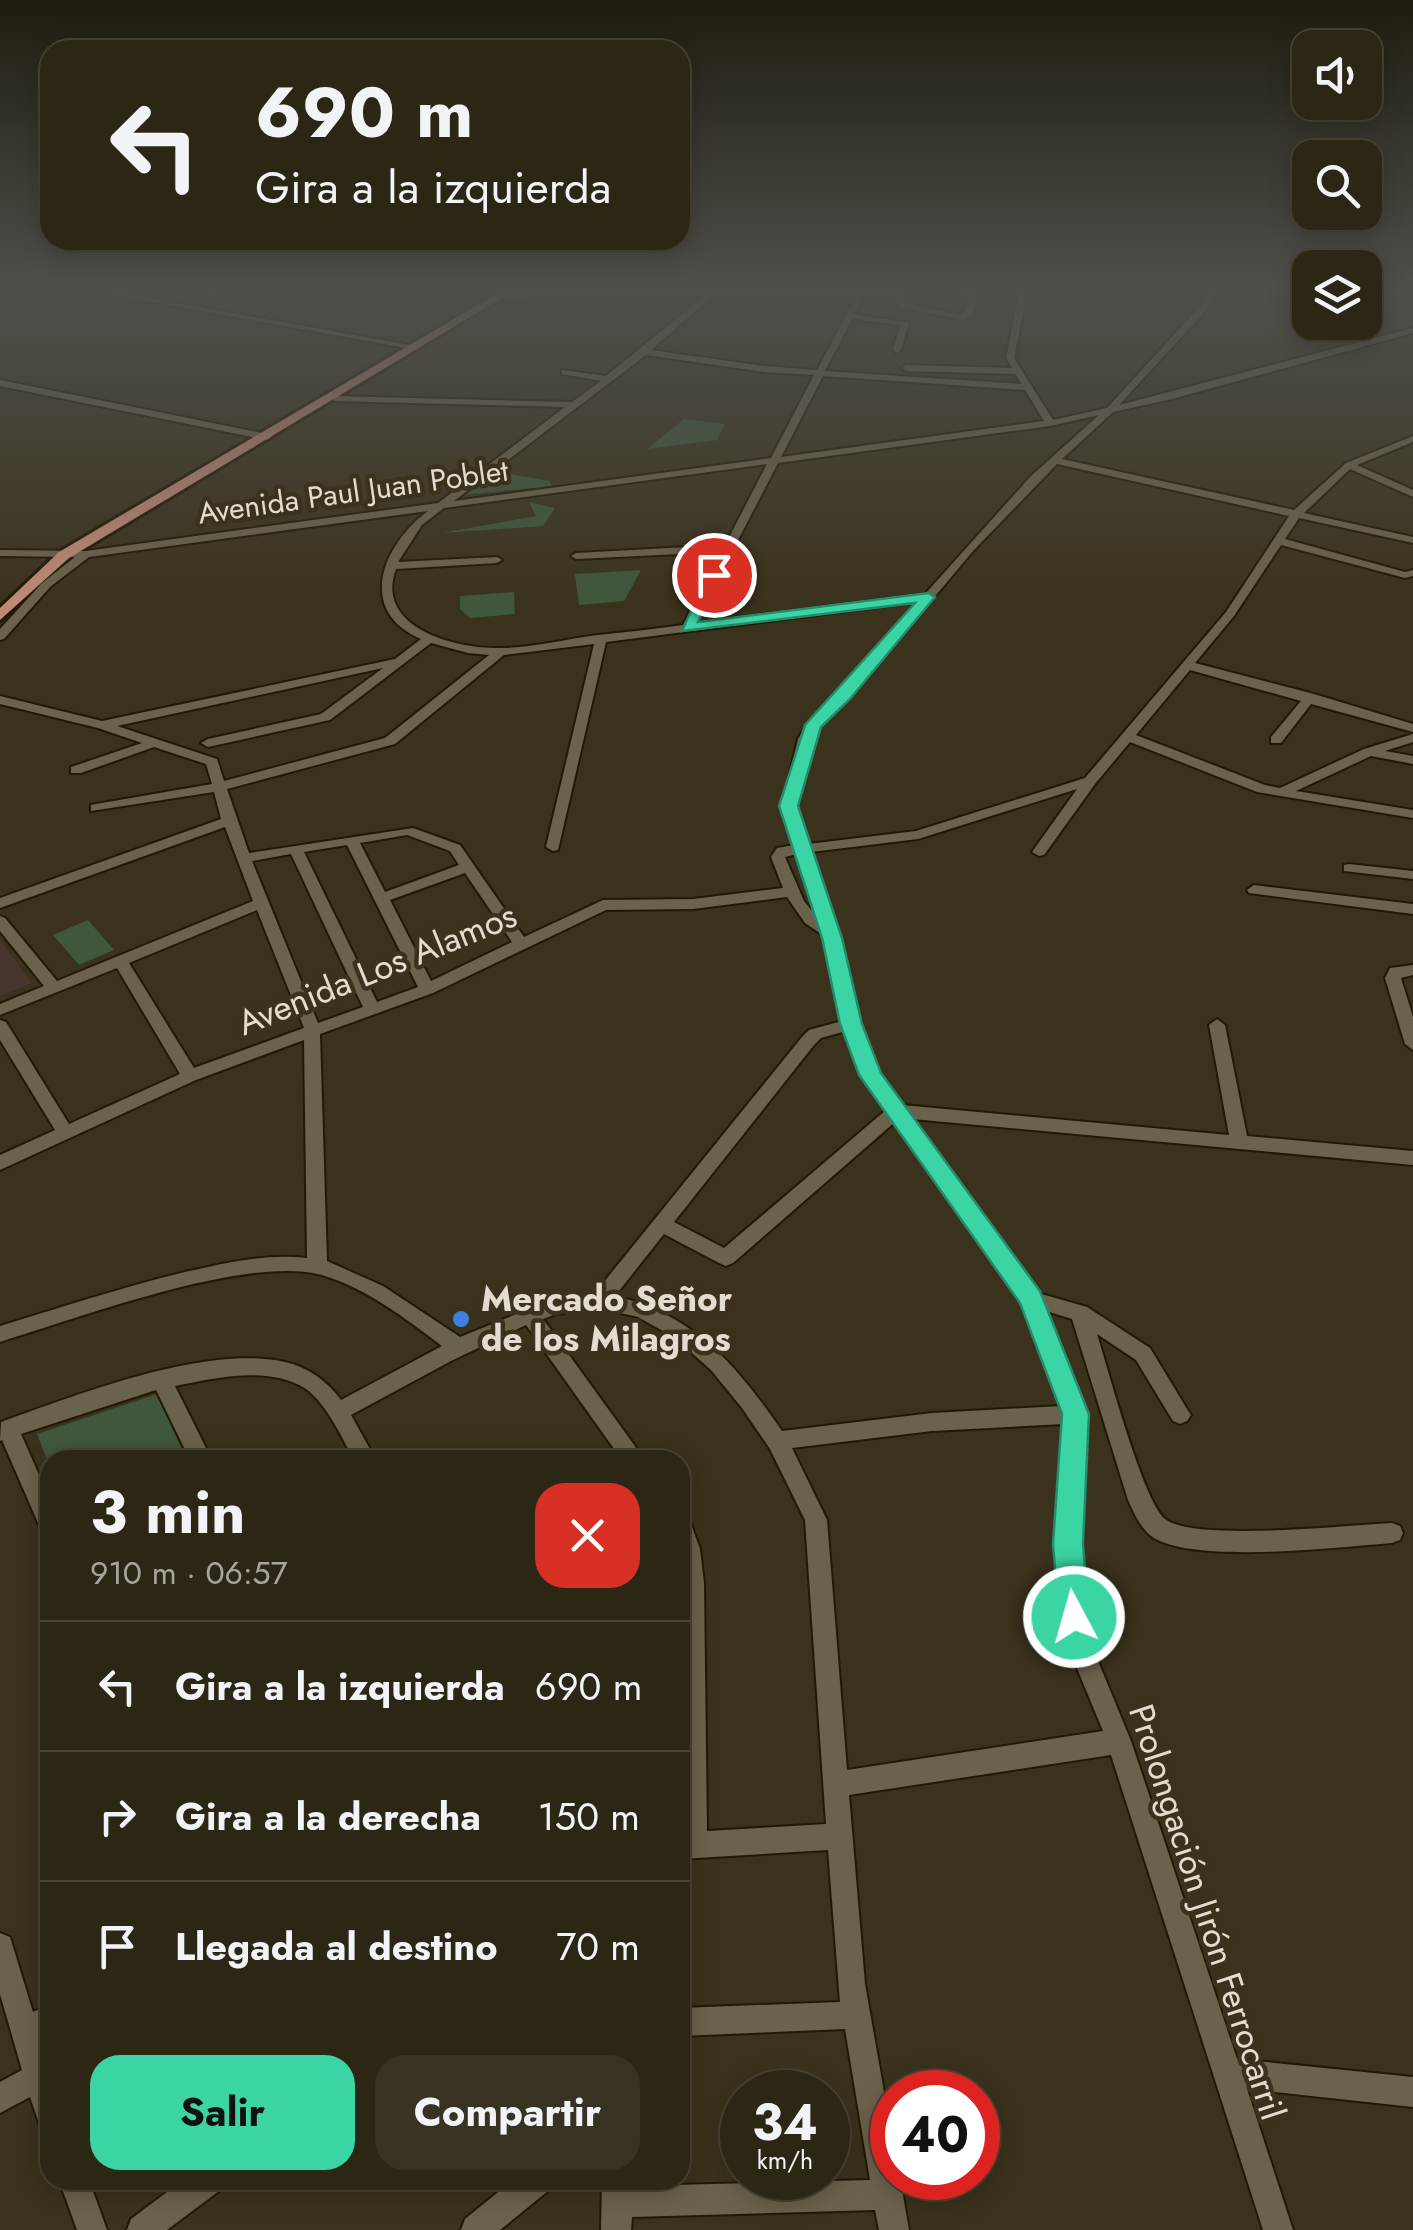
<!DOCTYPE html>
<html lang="es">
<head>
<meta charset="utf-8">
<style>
	:root { --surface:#2c2615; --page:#383222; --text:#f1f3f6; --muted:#a6a5a0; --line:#484334; --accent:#3bd4a4 }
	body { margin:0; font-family:Jost,sans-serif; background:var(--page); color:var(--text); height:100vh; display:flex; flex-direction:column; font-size:38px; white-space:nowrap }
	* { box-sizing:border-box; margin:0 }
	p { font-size:32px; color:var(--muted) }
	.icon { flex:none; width:55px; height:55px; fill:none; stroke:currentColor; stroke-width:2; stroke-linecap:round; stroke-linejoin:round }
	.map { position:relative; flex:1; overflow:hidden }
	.drawer { position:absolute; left:40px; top:1450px; width:650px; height:740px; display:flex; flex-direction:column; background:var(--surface); border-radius:30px; box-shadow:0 5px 25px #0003,0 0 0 2px var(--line) }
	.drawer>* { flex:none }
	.guide { position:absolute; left:40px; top:40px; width:650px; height:210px; border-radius:30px; box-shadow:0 5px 25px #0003,0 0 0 2px var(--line); background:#2c2615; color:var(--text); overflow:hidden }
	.controls { position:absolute; left:1292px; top:30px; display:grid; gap:20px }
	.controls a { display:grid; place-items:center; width:90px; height:90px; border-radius:20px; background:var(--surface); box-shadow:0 5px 25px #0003,0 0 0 2px var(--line); font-size:50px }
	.speed { position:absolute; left:720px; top:2070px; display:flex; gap:20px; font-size:50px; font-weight:700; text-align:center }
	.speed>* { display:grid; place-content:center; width:130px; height:130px; border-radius:50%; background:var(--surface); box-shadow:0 5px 25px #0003,0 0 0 2px var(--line); line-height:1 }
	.speed small { font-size:25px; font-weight:400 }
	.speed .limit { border:15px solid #d22; background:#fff; color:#111 }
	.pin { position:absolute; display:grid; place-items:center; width:85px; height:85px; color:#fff; margin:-42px; border:5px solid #fff; border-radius:50%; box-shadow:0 2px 10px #0007 }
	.me { position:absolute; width:110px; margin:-55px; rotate:354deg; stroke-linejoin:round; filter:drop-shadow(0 0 8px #0008) }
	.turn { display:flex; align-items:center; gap:35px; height:210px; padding:0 50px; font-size:45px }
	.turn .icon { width:130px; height:130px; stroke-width:2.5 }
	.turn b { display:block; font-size:70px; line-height:85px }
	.round { display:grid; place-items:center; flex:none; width:105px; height:105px; border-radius:30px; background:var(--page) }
	.summary { display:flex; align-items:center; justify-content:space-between; height:170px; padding:0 50px }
	h1 { font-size:60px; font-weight:700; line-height:75px }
	.action { display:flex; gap:20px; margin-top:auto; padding:20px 50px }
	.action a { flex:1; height:115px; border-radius:30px; background:var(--accent); color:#111; font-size:40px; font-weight:700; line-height:115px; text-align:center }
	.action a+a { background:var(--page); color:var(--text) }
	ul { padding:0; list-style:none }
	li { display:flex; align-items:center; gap:30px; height:130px; padding:0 50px; border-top:2px solid var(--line) }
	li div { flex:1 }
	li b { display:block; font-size:38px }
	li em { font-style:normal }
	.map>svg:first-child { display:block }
	.education { fill:#47362d }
	.green { fill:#3f573b }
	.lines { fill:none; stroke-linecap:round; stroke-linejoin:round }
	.minor-casing { stroke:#211904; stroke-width:4 }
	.major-casing { stroke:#211904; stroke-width:6 }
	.minor { fill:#6b624b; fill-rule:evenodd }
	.major { fill:#c08977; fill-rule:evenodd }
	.route { fill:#3bd4a4; stroke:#268a6b; stroke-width:2.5 }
	.shop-dot { fill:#3f7fe0; stroke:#3a321c; stroke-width:4 }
	.labels { text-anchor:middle; stroke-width:9; stroke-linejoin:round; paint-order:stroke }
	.far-street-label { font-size:30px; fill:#e2ddd0; stroke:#3a321c }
	.street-label { font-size:35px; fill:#e2ddd0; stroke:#3a321c }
	.poi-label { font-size:35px; font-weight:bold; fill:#e2ddd0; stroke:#3a321c; text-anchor:start }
</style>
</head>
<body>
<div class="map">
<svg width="1413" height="2230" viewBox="0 0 1413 2230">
	<rect width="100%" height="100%" fill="#3a321c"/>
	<path class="education" d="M0 940 32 983 0 996Z"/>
	<g class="green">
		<path d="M684 419 725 424 717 440 647 449Z"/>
		<path d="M495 471 549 481 552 486 462 495Z"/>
		<path d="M529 502 555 508 543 526 442 533 536 516Z"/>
		<path d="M641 570 624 601 579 605 575 574Z"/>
		<path d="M514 592 515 614 470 618 460 609V596Z"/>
		<path d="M88 920 114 950 79 965 53 935Z"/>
		<path d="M157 1394 187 1460H50V1467L37 1434Z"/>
	</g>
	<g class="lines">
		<g class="minor-casing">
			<g id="minor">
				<path d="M86 290H103L421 347 417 350Z"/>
				<path d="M188 290H224L212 295Z"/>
				<path d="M711 290H1111L1107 292 1027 293 1014 358 1053 420 1107 408 1201 305 1209 290H1217L1208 308 1119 405 1413 328V333L1172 399 1113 412 1062 459 1294 510 1346 463 1413 436V442L1357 465 1413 490V497L1350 469 1304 513 1413 537V543L1299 518 1285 539 1405 572 1413 570V576L1405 578 1281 545 1234 616 1195 663 1314 694 1413 724V732L1311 704 1281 743H1271V737L1301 701 1190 670 1136 735 1265 785 1280 788 1364 749 1413 734V742L1385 751 1413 756V764L1371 756 1296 791 1413 810V818L1257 792 1130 742 1095 784 1044 855 1039 856 1032 852 1077 789 918 839 811 852 840 938 859 1024 879 1073 902 1105 1229 1135 1209 1025 1217 1019 1225 1025 1247 1136 1413 1151V1165L912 1119 1038 1293 1087 1307 1150 1348 1187 1409 1191 1415 1187 1421 1180 1424 1173 1421 1136 1360 1097 1334C1108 1369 1143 1501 1165 1519 1193 1542 1351 1525 1392 1523L1400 1526 1403 1533 1400 1540 1392 1543C1338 1547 1198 1564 1154 1538 1141 1530 1134 1513 1128 1500L1072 1319 1046 1311 1086 1414 1081 1591 1091 1644 1131 1741 1237 2059 1413 2077V2107L1247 2089 1293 2230H1263L1111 1755 849 1795 865 1984 892 2137V2178H900L909 2230H879L875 2210 632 2217 631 2230H601L602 2180H632V2186L870 2180 845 2029 680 2036V2008L840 2002 828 1850 680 1859V1513L688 1516 700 1549 704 1583 707 1831 826 1824 805 1520 770 1449 742 1408 711 1370 675 1338 638 1317 602 1309 556 1314 543 1319 645 1460H622L526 1325 451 1361 351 1415 376 1460H354C342 1438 326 1403 306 1389 269 1365 215 1378 175 1386L212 1460H190L156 1390 21 1434 50 1500V1535L42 1532 2 1440 0 1441 1 1422C76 1395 206 1344 285 1362 308 1367 327 1381 341 1400L442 1346C406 1319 366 1288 322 1275 249 1254 76 1319 0 1342V1326C62 1307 123 1287 185 1272 225 1263 267 1253 307 1258L304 1040 196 1080 0 1170V1155L55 1130 0 1040V1020L6 1022 69 1124 180 1074 117 968 0 1015V1004L44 986 0 931V916L5 918 57 981 253 901 225 827 0 908V898L221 819 214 792 91 811V805L96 804 212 784 206 764 154 747 81 773H71V767L142 743 98 728 0 704V696L102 721 395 659 421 639C355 611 383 544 428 511L89 557 50 587 4 639 0 640V629L42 583 75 557 0 556V550L86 551 438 503 565 407 334 401 331 396 572 402 601 381 562 374V370L606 376 704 296 500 298 497 294ZM1019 293 1006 358 1012 368 906 365 902 368 906 371 1015 374 1022 384 825 371 852 319 900 325 893 350 897 353 901 350 909 323 854 314 864 295 892 294 899 307 962 320 972 316 978 300 973 294ZM900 294H966L970 300 962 315 905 303ZM857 295 817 370 764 366 651 350 713 296ZM646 355 764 372 814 375 771 458 454 501ZM823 376 1025 390 1044 421 781 457ZM1099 415 1031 476 925 594 695 623 778 463 1050 426ZM767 464 725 545 576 553 571 556 576 559 721 552 683 625C655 629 626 632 598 635 566 639 532 648 499 648 456 649 374 628 396 569L497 563 502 560 497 557 398 562 422 525 444 508ZM1057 464 1289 516 1226 612 1085 778 916 831 808 844 796 806 812 739 818 727 849 699 973 551ZM918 602 841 693 808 722 798 739 782 806 795 845 777 848 771 857 783 888 693 899 603 900 524 937 460 845 413 828 249 853 227 789 395 744 504 655 594 644 546 847 553 851 558 850 606 642ZM431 643 468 653 489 655 385 738 224 781 217 759 117 726 383 668 321 714 208 739 201 743 208 747 330 720ZM407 835 450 851 459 865 385 892 360 843ZM347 845 418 987 377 1002 304 852ZM291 854 363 1007 318 1023 252 861ZM797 854 818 918 804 901 785 857ZM465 873 512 942 431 981 390 900ZM787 897 805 923 824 936 842 1021 809 1030 802 1037 595 1293 556 1298 460 1337 383 1286 327 1261 320 1034 433 993 606 910 693 909ZM257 910 304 1028 194 1068 129 963ZM846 1031 862 1075 886 1110 724 1248 674 1222 814 1045 821 1038ZM895 1122 1022 1302 1061 1406 932 1413 782 1431C738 1367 694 1314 615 1296L664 1234 719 1263 726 1266 733 1263ZM1064 1424 1057 1591 1067 1644 1103 1731 847 1770 827 1520 792 1448 932 1431Z"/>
				<path d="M0 380 267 434 272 437 267 440 0 386Z"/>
				<path d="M1349 864 1413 871V879L1344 871V865Z"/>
				<path d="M1254 885 1413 904V914L1249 893 1247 890Z"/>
				<path d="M1413 965V975L1401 978 1413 1017V1050L1405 1044 1385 978 1390 968Z"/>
				<path d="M0 1933 10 1937 33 2012 50 2004V2034L42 2040 50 2067V2131L40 2126 30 2097 0 2113V2082L22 2070 0 1994Z"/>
				<path d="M59 2180H89L107 2230H77Z"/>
				<path d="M183 2180H223L219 2191 167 2230H127L131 2219Z"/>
				<path d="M513 2180H552L548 2191 500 2230H461L465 2219Z"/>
			</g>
		</g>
		<g class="major-casing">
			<path id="major" d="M503 290H515L69 558 0 620V608L59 552Z"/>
		</g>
		<use href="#minor" class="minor"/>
		<use href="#major" class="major"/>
	</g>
	<linearGradient id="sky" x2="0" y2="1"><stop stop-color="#201c0f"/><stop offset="0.48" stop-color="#4f4f4b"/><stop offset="1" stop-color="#4f4f4b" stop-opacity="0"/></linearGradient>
	<rect width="1413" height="602" fill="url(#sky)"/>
	<path class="route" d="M714 570 721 575 698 622 928 593 935 597 850 699 821 727 798 806 842 938 862 1024 881 1073 1040 1291 1089 1414 1083 1544 1089 1617 1085 1627 1074 1632 1063 1627 1059 1617 1053 1544 1062 1414 1020 1303 859 1075 840 1024 822 938 779 806 805 725 915 603 682 631 707 575Z"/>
	<circle class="shop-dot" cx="461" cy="1319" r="10"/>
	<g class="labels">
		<g class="far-street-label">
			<text transform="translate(353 492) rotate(-8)" y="10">Avenida Paul Juan Poblet</text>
		</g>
		<g class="street-label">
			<text transform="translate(377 969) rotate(-22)" y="12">Avenida Los Alamos</text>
			<text transform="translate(1207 1912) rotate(72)" y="12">Prolongación Jirón Ferrocarril</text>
		</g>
		<g class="poi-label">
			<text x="481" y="1311">Mercado Señor<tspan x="481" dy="40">de los Milagros</tspan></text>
		</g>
	</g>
</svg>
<div class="controls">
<a><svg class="icon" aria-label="sound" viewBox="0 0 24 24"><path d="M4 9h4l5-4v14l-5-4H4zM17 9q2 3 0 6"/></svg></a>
<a><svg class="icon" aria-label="search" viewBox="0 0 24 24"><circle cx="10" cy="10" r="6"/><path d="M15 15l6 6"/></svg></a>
<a><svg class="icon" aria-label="layers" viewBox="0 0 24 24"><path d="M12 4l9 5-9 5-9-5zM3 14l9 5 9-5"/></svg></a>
</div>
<div class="speed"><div>34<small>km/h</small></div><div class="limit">40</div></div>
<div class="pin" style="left:714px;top:575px;background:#d93025"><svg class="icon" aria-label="arrive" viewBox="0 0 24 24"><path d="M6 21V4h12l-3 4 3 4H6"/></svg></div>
<svg class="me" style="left:1074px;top:1617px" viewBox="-20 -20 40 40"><circle r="17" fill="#3bd4a4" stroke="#fff" stroke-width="3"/><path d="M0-11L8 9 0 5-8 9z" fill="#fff"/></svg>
<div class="guide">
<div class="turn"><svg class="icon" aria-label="left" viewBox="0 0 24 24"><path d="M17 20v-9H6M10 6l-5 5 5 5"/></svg><div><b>690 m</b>Gira a la izquierda</div></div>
</div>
<section class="drawer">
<div class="summary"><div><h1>3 min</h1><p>910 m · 06:57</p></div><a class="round" style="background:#d93025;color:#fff"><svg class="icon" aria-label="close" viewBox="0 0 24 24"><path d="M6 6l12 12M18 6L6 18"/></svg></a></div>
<ul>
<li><svg class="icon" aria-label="left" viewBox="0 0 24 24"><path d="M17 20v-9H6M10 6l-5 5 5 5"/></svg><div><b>Gira a la izquierda</b></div><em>690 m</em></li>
<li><svg class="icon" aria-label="right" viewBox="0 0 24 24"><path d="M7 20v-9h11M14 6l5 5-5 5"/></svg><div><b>Gira a la derecha</b></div><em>150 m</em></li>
<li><svg class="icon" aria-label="arrive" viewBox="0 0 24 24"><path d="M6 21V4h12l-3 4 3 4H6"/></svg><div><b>Llegada al destino</b></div><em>70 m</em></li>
</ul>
<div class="action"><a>Salir</a><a>Compartir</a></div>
</section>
</div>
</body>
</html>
